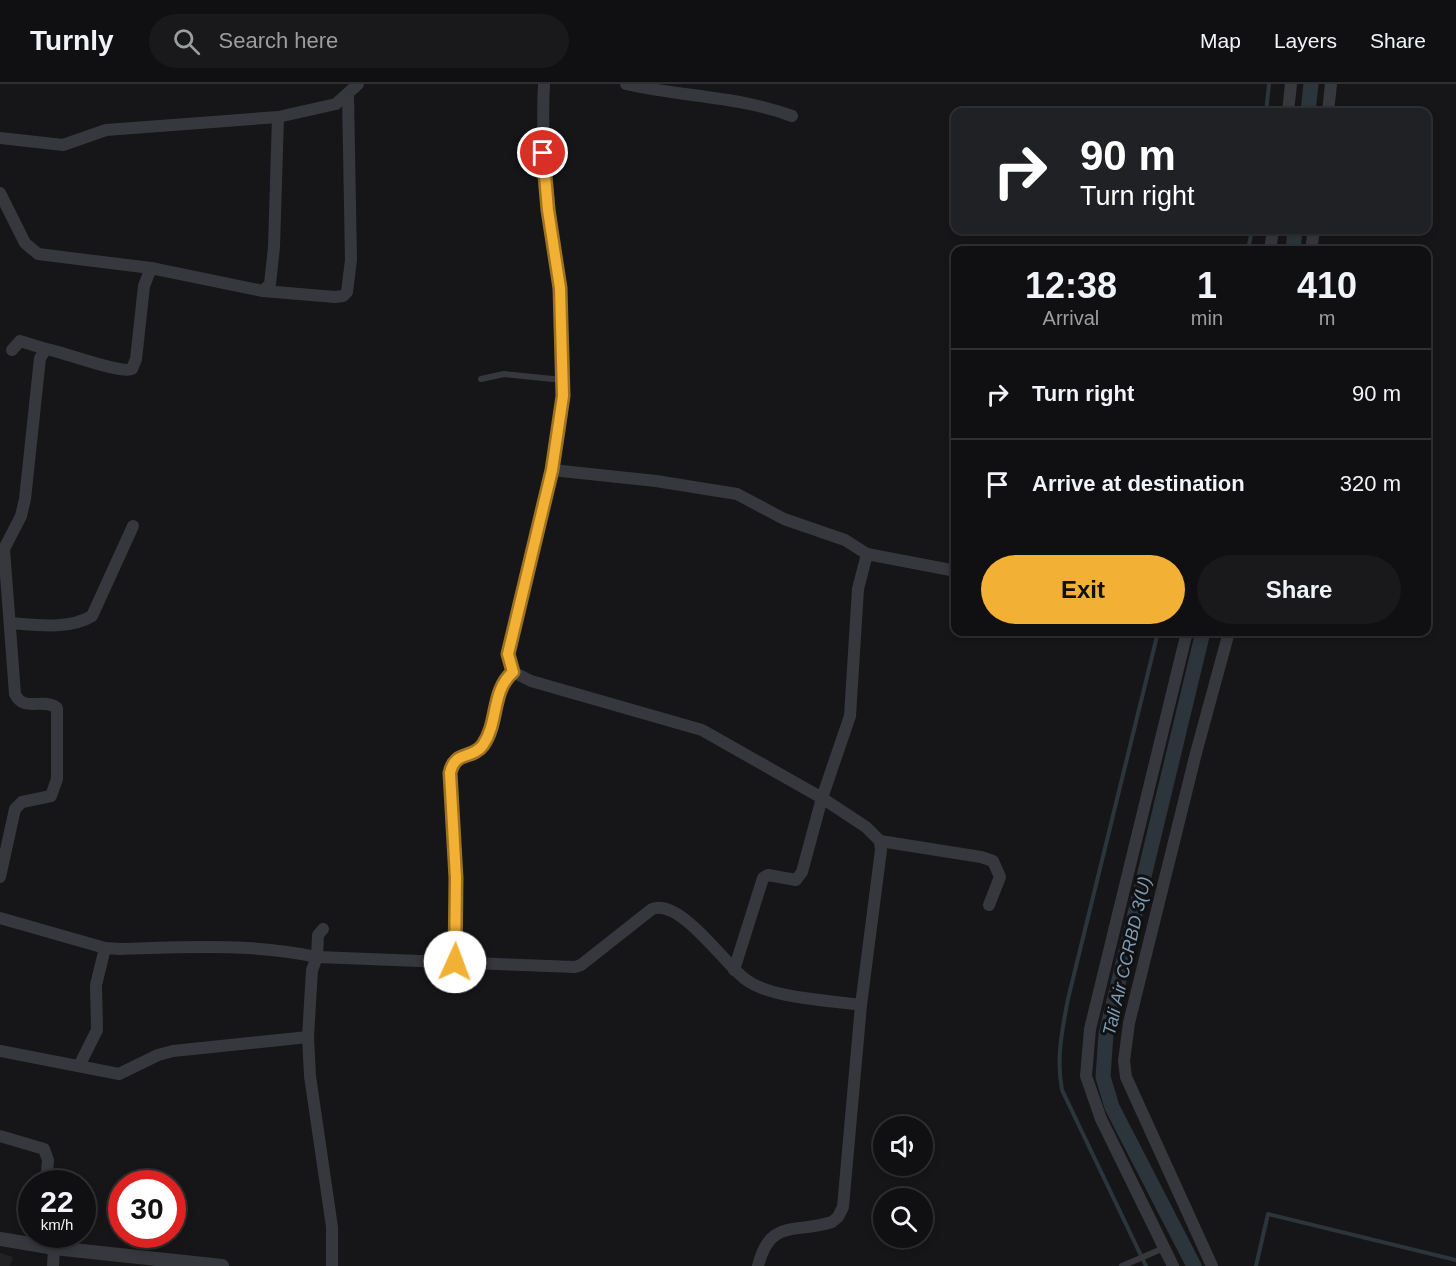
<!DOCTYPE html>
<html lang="en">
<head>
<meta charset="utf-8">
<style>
	:root { --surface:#101012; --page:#19191b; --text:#f1f3f6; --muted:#9c9d9f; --line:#303032; --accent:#f2b134 }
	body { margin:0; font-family:Helvetica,sans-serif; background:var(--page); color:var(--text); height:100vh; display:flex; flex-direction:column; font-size:22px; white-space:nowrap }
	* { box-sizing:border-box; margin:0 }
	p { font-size:20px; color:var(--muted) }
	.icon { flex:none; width:33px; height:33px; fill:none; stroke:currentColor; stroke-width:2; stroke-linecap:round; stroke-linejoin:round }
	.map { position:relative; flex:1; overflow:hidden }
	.drawer { position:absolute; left:951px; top:162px; width:480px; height:390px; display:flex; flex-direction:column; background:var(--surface); border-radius:12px; box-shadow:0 3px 9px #0003,0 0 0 2px var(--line) }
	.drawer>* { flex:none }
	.hud { position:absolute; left:951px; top:24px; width:480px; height:126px; border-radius:12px; box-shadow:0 3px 9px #0003,0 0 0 2px var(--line); background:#202124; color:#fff; overflow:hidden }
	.tools { position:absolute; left:873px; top:1032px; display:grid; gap:12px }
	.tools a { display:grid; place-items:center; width:60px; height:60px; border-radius:50%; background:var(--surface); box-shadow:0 3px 9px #0003,0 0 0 2px var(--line); font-size:30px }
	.speed { position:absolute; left:18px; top:1086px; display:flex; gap:12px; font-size:30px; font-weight:700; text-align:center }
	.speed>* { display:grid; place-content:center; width:78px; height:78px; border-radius:50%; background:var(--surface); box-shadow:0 3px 9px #0003,0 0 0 2px var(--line); line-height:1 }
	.speed small { font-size:15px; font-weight:400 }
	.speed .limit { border:9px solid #d22; background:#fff; color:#111 }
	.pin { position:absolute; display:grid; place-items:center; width:51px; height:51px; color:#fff; margin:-26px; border:3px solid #fff; border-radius:50%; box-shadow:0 2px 6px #0007 }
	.me { position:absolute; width:66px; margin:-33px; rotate:2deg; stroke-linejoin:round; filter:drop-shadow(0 0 4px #0008) }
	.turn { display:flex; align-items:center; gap:21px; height:126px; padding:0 30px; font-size:27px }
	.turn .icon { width:78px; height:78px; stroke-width:2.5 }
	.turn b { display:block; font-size:42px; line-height:51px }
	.eta { display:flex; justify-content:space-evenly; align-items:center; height:102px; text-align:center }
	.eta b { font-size:36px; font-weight:700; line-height:42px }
	.button { display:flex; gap:12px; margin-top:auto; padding:12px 30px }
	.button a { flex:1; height:69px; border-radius:36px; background:var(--accent); color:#111; font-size:24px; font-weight:700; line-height:69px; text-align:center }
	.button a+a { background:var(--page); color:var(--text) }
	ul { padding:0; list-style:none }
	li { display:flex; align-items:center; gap:18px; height:90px; padding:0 30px; border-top:2px solid var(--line) }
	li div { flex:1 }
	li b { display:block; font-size:22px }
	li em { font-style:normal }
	header { display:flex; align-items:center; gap:36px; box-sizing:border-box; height:84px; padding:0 30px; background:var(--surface); border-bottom:2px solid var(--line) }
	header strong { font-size:28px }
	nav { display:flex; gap:33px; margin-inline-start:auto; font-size:21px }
	.search { width:420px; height:54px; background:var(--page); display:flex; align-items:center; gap:15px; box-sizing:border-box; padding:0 21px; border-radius:33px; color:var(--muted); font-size:22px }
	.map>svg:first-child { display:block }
	.built { fill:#222225 }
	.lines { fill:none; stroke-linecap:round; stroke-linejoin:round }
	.stream { stroke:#2c353c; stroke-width:4 }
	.canal { stroke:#2c353c; stroke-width:15 }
	.service { stroke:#37383d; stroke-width:6 }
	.minor { stroke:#37383d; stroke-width:12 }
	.tertiary { stroke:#37383d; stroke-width:14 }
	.route-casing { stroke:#9d7322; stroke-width:15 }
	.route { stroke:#f2b134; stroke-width:10 }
	.labels { text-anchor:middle; stroke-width:6; stroke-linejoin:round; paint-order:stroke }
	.water-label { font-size:18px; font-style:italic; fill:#7f9bb3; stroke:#111113 }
</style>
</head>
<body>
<header>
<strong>Turnly</strong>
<div class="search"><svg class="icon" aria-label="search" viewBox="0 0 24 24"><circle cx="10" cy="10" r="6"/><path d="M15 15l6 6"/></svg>Search here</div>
<nav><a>Map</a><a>Layers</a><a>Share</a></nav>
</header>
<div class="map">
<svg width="1456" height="1182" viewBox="0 0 1456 1182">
	<rect width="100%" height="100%" fill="#161618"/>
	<path class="built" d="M0 1169 13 1173 10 1182H0Z"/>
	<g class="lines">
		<g class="stream">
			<path d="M1266 28 1269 0"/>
			<path d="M1248 166 1252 146"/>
			<path d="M1146 1182 1062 1006C1056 974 1062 947 1068 915L1158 548"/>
			<path d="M1256 1182 1268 1130 1456 1176"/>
		</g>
		<g class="canal">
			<path d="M1308 28 1311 0"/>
			<path d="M1293 166 1295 146"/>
			<path d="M1194 1182 1112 1023 1103 993 1106 950 1203 548"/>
		</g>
		<g class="service">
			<path d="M481 295 504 290 563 296"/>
			<path d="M1122 1182 1164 1164"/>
		</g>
		<g class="minor">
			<path d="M544 0C538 105 568 207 563 312 562 350 551 388 543 424 531 473 520 521 508 570L513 588 531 597 702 646 822 714 866 743 880 757 881 766 861 921 843 1123 838 1133 832 1138C794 1150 770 1134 758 1182"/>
			<path d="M626 0C682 13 738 12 792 32"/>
			<path d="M1288 28 1291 0"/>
			<path d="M1328 28 1331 0"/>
			<path d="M0 54 63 61 106 46 278 33 336 20 358 0"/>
			<path d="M0 109 25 159 38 170 151 184"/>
			<path d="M1270 166 1273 146"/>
			<path d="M1311 166 1314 146"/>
			<path d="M263 207 335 213 343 212 347 208 351 176 348 11"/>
			<path d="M12 266 20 257 46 265"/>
			<path d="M552 386 656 397 737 410 784 435 845 456 867 470"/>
			<path d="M10 539C36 541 69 546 92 532L133 442"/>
			<path d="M880 757 981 773 993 777 1000 793 989 821"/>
			<path d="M0 793 15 725 22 718 51 712 57 695V624C43 613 24 629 15 610L4 465 21 432 25 415 40 274 46 265C64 268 120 290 132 285L136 275 144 202 151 184 263 207 270 200 274 163 278 33"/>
			<path d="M0 834 105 864 120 865C185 863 252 859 317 873L575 883 581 881 652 825C680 814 724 879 745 895 771 915 829 916 861 921"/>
			<path d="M323 845 318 851 317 873 312 886 308 953 310 992 332 1143V1182"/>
			<path d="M455 877 456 794 450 689C455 666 472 676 483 661 499 638 491 607 513 588"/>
			<path d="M734 886 763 794 768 791 796 796 802 788 822 714 850 632 858 505 867 470 956 487"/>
			<path d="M0 967 119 990 158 971 173 967 308 953"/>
			<path d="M79 982 97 946 96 901 105 864"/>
			<path d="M0 1052 44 1065 48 1076 46 1100"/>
			<path d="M53 1182 54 1164"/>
			<path d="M1173 1182 1101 1035 1086 992 1090 945 1187 548"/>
			<path d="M1212 1182 1126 993 1124 977 1129 939 1196 669 1229 548"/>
		</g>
		<path class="tertiary" d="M0 1155 54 1164 222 1182"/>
	</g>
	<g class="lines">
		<g class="route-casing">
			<path id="route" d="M455 878 456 794 450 689C455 666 472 676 483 661 499 638 491 607 513 588L508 570 552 386 563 312 560 204 548 126 543 69"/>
		</g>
		<use href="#route" class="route"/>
	</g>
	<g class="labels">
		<g class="water-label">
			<text transform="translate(1127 872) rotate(-77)" y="6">Tali Air CCRBD 3(U)</text>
		</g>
	</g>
</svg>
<div class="tools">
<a><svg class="icon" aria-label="sound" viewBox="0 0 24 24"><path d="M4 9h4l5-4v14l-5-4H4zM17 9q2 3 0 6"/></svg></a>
<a><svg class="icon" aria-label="search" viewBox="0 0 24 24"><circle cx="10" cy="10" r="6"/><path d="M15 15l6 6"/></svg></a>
</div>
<div class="speed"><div>22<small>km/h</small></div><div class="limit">30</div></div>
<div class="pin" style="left:543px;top:69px;background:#d93025"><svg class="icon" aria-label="arrive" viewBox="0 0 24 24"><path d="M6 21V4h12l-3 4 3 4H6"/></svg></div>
<svg class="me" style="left:455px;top:878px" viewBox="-20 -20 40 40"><circle r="19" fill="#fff"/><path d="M0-13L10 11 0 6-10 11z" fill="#f2b134"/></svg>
<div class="hud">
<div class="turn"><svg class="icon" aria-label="right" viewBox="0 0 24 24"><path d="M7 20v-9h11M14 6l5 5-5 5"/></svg><div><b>90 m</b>Turn right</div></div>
</div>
<section class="drawer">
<div class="eta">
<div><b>12:38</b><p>Arrival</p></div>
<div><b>1</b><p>min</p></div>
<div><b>410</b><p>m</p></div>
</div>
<ul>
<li><svg class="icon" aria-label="right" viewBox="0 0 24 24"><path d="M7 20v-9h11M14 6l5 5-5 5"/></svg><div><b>Turn right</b></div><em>90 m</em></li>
<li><svg class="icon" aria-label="arrive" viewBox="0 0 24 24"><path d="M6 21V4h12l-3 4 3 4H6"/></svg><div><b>Arrive at destination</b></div><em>320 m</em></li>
</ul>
<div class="button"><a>Exit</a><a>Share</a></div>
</section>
</div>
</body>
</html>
